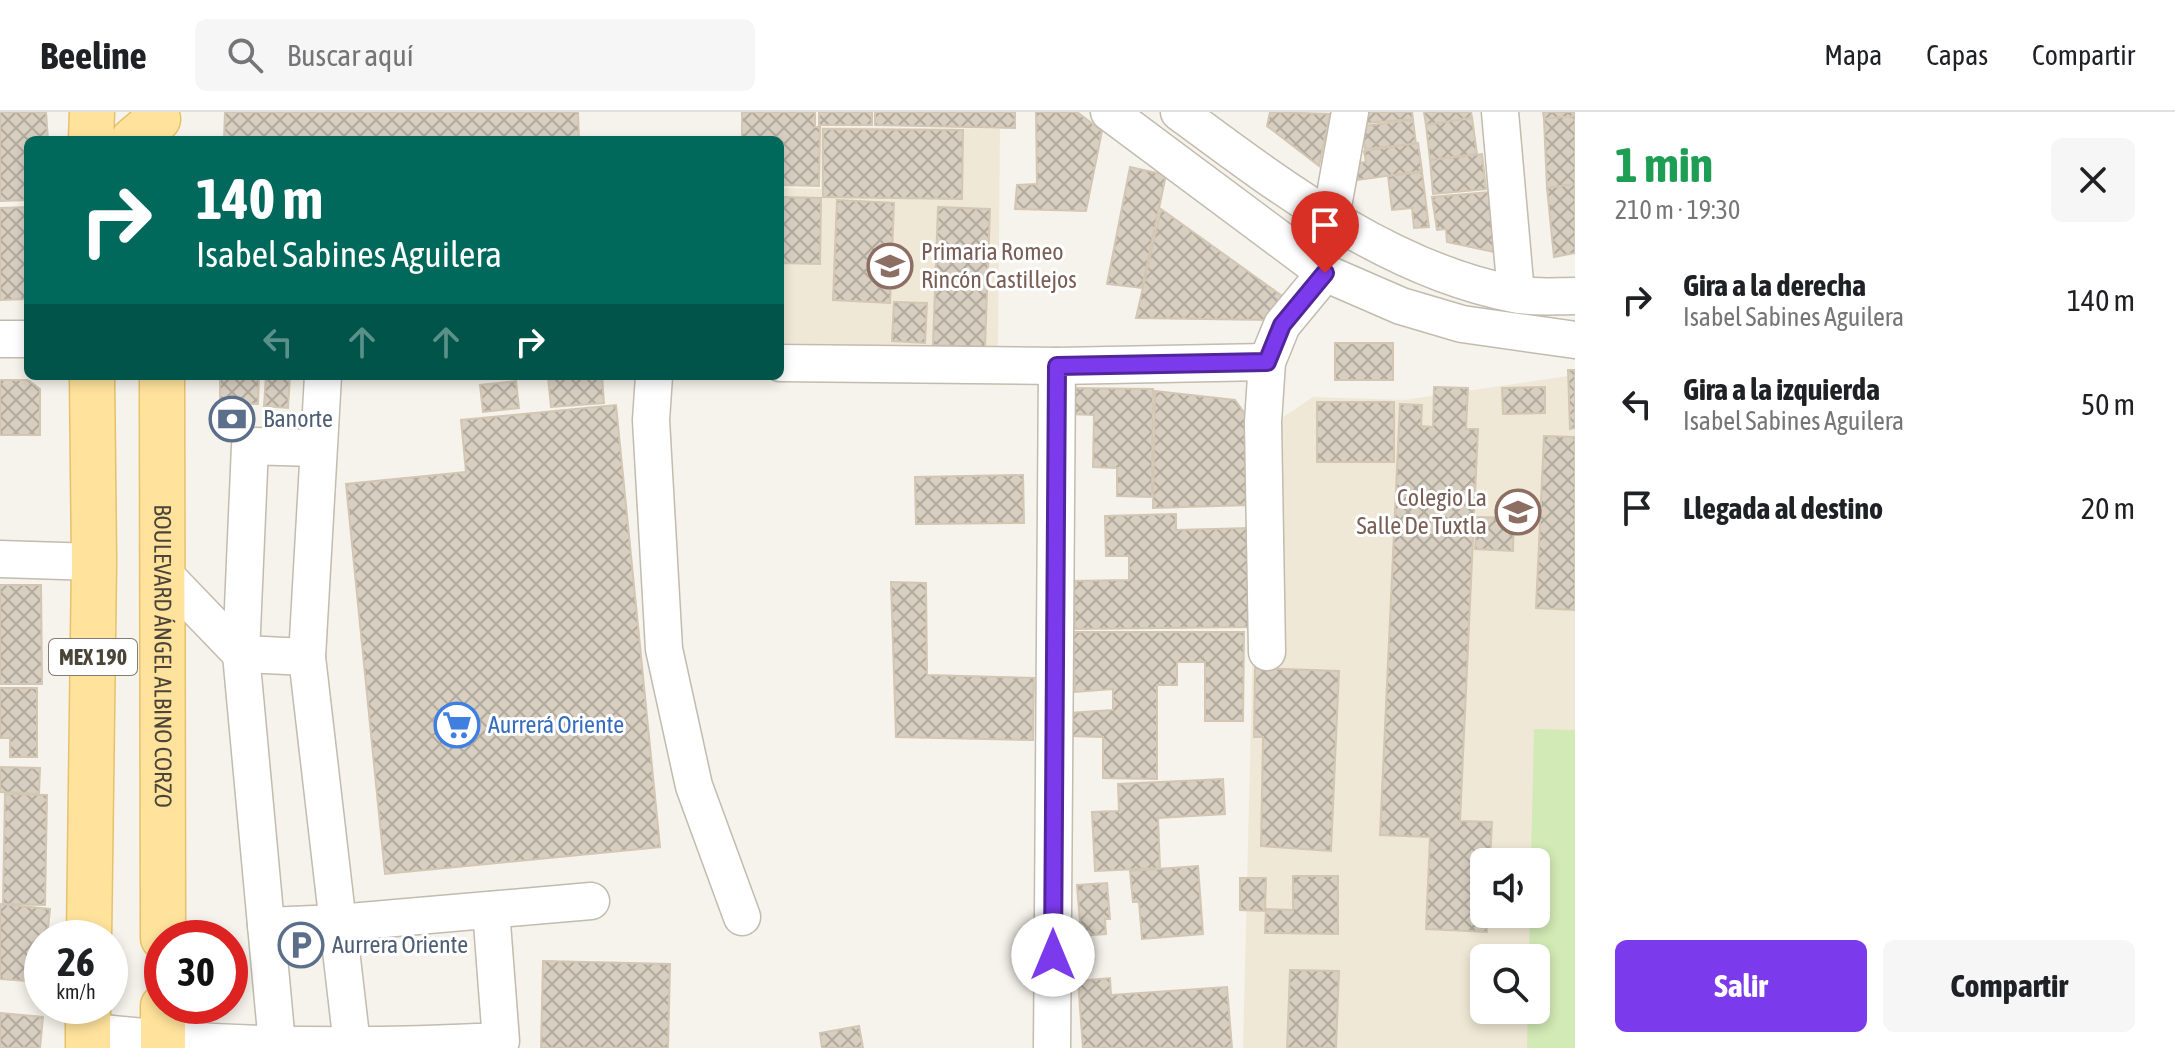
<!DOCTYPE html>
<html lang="es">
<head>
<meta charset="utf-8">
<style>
	:root { --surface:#fff; --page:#f6f6f6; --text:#202124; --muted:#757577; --line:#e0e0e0; --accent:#7c3aed }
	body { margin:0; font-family:"Asap Condensed",sans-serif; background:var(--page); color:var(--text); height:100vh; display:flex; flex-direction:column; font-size:30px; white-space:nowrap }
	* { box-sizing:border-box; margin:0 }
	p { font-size:26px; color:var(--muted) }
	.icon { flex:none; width:44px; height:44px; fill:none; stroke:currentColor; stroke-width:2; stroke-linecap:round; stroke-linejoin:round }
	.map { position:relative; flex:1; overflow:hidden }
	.panel { display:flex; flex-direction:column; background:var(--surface); width:600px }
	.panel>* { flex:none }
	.top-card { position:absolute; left:24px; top:24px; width:760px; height:244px; border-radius:12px; box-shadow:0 4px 12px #0003; background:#00695c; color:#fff; overflow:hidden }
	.controls { position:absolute; left:1470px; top:736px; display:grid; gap:16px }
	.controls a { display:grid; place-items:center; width:80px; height:80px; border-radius:12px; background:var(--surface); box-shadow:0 4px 12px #0003; font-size:40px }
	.speed { position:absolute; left:24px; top:808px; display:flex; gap:16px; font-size:40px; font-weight:700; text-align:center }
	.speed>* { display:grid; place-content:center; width:104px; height:104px; border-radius:50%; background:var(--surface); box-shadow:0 4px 12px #0003; line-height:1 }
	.speed small { font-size:20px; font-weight:400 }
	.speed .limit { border:12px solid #d22; background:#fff; color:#111 }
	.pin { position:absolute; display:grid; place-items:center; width:68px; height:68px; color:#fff; margin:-82px -34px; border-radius:50% 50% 50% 0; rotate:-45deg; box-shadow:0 0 8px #0007 }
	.pin .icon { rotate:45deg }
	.me { position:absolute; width:88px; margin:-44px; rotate:0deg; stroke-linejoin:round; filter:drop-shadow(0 0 6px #0008) }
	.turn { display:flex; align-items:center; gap:28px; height:168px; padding:0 40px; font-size:36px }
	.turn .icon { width:104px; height:104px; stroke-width:2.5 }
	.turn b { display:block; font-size:56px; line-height:68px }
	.lanes { display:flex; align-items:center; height:76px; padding:0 40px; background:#0003; justify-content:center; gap:40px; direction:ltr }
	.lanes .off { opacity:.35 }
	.round { display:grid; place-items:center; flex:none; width:84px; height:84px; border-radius:12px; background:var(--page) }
	.headline { display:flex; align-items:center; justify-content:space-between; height:136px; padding:0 40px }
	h1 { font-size:48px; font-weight:700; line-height:60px; color:#1e9e55 }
	.button { display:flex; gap:16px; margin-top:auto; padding:16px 40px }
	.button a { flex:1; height:92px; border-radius:12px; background:var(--accent); color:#fff; font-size:32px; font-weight:700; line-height:92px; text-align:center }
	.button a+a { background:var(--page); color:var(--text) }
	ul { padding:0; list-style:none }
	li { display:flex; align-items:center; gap:24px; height:104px; padding:0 40px }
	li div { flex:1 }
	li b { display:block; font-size:30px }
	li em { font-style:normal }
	header { display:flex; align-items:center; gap:48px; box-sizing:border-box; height:112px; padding:0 40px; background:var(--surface); border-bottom:2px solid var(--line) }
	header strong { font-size:38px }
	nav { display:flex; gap:44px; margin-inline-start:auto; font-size:28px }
	.search { width:560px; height:72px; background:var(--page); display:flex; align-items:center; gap:20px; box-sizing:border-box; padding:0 28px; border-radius:12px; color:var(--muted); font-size:30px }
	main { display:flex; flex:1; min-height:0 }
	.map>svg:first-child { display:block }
	.education { fill:#efe8d6; fill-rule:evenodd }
	.green { fill:#d2eab5 }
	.building { fill:url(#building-cross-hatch); stroke:#d3c7b4; stroke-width:2 }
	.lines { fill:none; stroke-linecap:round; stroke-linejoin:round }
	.minor-casing { stroke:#c2bbae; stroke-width:39 }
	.major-casing { stroke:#e6c16a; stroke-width:47 }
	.minor { stroke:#fff; stroke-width:36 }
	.major { stroke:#ffe39c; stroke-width:44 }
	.route-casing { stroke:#51269a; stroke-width:20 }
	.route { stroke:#7c3aed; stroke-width:14 }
	.labels { text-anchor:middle; stroke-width:6; stroke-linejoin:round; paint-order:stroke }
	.shield { fill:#fff; stroke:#817c74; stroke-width:2 }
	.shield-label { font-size:22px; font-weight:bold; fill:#4b4439 }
	.education-label { font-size:24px; fill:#785e54; stroke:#fff; text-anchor:start }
	.service-label { font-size:24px; fill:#4e5e75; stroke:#fff; text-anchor:start }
	.street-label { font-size:24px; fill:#4b4439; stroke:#fff }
	.shop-label { font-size:24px; fill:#366cbe; stroke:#fff; text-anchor:start }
</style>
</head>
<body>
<header>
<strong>Beeline</strong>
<div class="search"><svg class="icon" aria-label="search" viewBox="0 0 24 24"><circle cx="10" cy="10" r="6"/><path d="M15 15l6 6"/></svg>Buscar aquí</div>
<nav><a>Mapa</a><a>Capas</a><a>Compartir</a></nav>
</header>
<main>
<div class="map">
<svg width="1575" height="936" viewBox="0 0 1575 936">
	<defs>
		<pattern id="building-cross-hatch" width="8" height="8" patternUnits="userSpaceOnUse" patternTransform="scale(2)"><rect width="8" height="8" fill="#d8cfc1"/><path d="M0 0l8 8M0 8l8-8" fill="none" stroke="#b1aa9e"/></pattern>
	</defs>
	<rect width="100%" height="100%" fill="#f6f3ec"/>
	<g class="education">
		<path d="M821 15 1000 17 998 237 780 231V76L821 77Z"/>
		<path d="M1575 263V936H1243L1258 322 1313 285 1404 288ZM1484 750H1536V802H1484ZM1484 846H1536V898H1484Z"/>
	</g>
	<path class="green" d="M1534 617 1575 618V936H1527L1528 898H1536V846H1529L1530 802H1536V750H1531Z"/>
	<g class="building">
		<path d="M0 0H46L48 28H28V88L0 89Z"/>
		<path d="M225 0H578L579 28H224Z"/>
		<path d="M742 0H815V15H820L819 74 780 73V28H742Z"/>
		<rect x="819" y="0" width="53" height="13"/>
		<path d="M875 0H1015V16L875 13Z"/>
		<path d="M1036 0H1077L1102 19 1086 99 1015 97 1017 73 1037 72Z"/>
		<path d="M1270 0 1330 2 1319 54 1267 14Z"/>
		<path d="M1365 0H1412L1413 7 1367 11Z"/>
		<path d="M1424 0H1471L1472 6 1426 13Z"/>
		<path d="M1543 0H1575V4L1544 7Z"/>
		<path d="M1575 4V72L1547 76 1544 7Z"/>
		<path d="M1472 6 1477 42 1430 48 1426 13Z"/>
		<path d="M1413 8 1416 32 1365 37 1362 14Z"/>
		<path d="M823 17 963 18 962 87 823 85Z"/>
		<path d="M1418 31 1422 59 1358 68 1355 51 1366 50 1364 39Z"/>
		<path d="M1482 42 1486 77 1433 82 1430 48Z"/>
		<path d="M1130 55 1166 63 1142 176 1107 172Z"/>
		<path d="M1422 60 1429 115 1414 116 1412 96 1392 98 1388 64Z"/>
		<path d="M1575 72V141L1554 145 1547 76Z"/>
		<path d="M1490 80 1494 140 1447 130 1446 117 1437 118 1432 85Z"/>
		<path d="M780 85 821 86 820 152 780 151Z"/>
		<path d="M837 88 894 91 890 191 833 188Z"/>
		<path d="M28 95V187L0 188V96Z"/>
		<path d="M938 95 990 97 985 235 933 233Z"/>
		<path d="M1161 97 1289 189 1276 208 1136 206Z"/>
		<path d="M894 190 927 191 925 231 892 229Z"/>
		<rect x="1335" y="231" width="58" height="37"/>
		<path d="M1568 258H1575V316L1570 317Z"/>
		<path d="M220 264H259L258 292 220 291Z"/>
		<path d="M266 264H290L288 296 264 294Z"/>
		<path d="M602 264 604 291 551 295 548 265Z"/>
		<path d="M0 268H28L40 277V323H0Z"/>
		<path d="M516 269 519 296 483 300 480 273Z"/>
		<path d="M1434 275 1468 276 1466 317H1478L1460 709 1492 710 1490 750H1484L1487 820 1426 817 1430 725 1380 723 1400 292 1422 293 1421 314 1433 315Z"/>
		<path d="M1545 275V301L1503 302 1502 276Z"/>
		<path d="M1071 276 1153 277 1152 385 1117 384V356L1093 355 1094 303 1070 302Z"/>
		<path d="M1155 279 1235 288 1253 313 1250 393 1153 396Z"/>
		<rect x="1317" y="290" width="77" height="60"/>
		<path d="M616 293 660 735 385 762 346 372 466 360 461 308Z"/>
		<path d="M1544 324 1575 325V498L1536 496Z"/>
		<path d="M1023 363 1024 411 916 412 915 365Z"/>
		<path d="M1176 402V418L1249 416 1251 515 1075 517 1074 469 1129 468V444H1106L1105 404Z"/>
		<path d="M1477 405 1514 406 1513 439 1475 437Z"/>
		<path d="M891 470 926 471 927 563 1034 566 1033 628 896 625Z"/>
		<path d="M0 473H41L42 572H0Z"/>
		<path d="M1073 520H1244L1243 609H1205V550H1177V573H1157V667L1103 666V625L1069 624V601L1113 598V577L1075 580Z"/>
		<path d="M1255 556 1339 559 1331 739 1261 734 1263 625H1254Z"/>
		<path d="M0 576H37V645H10V626H0Z"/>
		<path d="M0 655 40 656 39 682 0 680Z"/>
		<path d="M1223 667 1225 702 1158 706 1160 756 1095 759 1092 700 1119 699 1118 672Z"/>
		<path d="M5 682 47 683 45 793 3 792Z"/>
		<path d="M1198 754 1203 822 1142 827 1139 790H1133L1130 759Z"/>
		<path d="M1293 764H1338V822L1265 821 1266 797 1293 798Z"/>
		<path d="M1240 766H1266L1265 799 1240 798Z"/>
		<path d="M1107 771 1110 807H1105L1106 822 1081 824 1077 773Z"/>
		<path d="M0 792 50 797 47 826H42V870L0 867Z"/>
		<path d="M543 849 670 852 668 936H541Z"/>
		<path d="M1290 858 1339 859 1336 936H1287Z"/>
		<path d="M1110 866 1111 883 1227 875 1232 936H1083L1078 869Z"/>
		<path d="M0 901 43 905 40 936H0Z"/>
		<path d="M859 914 863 936H822L820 921Z"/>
	</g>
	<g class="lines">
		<g class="minor-casing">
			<g id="minor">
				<path d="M1109 0 1325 161 1401 194 1462 212 1575 228"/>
				<path d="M1179 0C1279 74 1389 158 1514 182 1533 186 1555 184 1575 184"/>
				<path d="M1500 0 1516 182"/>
				<path d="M1331 105 1350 0"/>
				<path d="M0 227H28"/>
				<path d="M780 251 1057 254 1267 250"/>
				<path d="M323 264 307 545 352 933"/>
				<path d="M654 264 651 308 664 537 694 674 742 805"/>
				<path d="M0 447 94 450"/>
				<path d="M164 462 241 542 307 545"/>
				<path d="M1267 540 1263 310 1267 250 1282 213 1325 161"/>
				<path d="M266 814 338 811 591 789"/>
				<path d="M88 919C224 936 364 936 501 929L491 798"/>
				<path d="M277 932 241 542 250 334 316 336"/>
				<path d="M1052 936 1057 254"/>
			</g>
		</g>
		<g class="major-casing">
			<g id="major">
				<path d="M91 28 92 0"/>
				<path d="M133 28 158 7"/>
				<path id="s1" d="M162 264 163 826"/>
				<path d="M89 826 94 450 92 264"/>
				<path d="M88 936V894"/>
				<path d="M163 936V894"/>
			</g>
		</g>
		<use href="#minor" class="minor"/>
		<use href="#major" class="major"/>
	</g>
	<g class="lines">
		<g class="route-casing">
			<path id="route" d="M1053 843 1057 254 1267 250 1282 213 1325 161"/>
		</g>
		<use href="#route" class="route"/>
	</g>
	<defs>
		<g id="school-ring" transform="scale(2.3)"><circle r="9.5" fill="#fff" stroke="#8d6e63" stroke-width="1.5"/><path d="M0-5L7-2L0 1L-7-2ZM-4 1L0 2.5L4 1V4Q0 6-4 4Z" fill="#8d6e63"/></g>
		<g id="bank-ring" transform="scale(2.3)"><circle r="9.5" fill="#fff" stroke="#5c6f8a" stroke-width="1.5"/><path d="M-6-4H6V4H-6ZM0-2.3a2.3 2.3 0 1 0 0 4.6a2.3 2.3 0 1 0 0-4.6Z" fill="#5c6f8a"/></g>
		<g id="supermarket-ring" transform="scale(2.3)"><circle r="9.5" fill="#fff" stroke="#3f7fe0" stroke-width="1.5"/><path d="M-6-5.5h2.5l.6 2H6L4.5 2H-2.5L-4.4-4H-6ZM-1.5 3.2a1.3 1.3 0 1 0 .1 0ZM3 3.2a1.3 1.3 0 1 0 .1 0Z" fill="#3f7fe0"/></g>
		<g id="parking-ring" transform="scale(2.3)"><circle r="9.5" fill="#fff" stroke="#5c6f8a" stroke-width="1.5"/><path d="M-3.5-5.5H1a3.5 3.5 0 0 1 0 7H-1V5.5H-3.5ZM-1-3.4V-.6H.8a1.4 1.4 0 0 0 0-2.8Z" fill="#5c6f8a"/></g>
	</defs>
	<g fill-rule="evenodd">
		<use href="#school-ring" x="890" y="154"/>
		<use href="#bank-ring" x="232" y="307"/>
		<use href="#school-ring" x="1518" y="400"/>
		<use href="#supermarket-ring" x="457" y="613"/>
		<use href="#parking-ring" x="301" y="833"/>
	</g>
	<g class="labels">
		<rect class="shield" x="49" y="527" width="88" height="36" rx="6"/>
		<g class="shield-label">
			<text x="93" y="553">MEX 190</text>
		</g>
		<g class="education-label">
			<text x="921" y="148">Primaria Romeo<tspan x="921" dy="28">Rincón Castillejos</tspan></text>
			<text x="1487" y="394" text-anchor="end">Colegio La<tspan x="1487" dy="28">Salle De Tuxtla</tspan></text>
		</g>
		<g class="service-label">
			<text x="263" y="315">Banorte</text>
			<text x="332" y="841">Aurrera Oriente</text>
		</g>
		<g class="street-label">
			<text dy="8" stroke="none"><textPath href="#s1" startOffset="280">BOULEVARD ÁNGEL ALBINO CORZO</textPath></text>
		</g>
		<g class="shop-label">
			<text x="488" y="621">Aurrerá Oriente</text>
		</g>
	</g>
</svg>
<div class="controls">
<a><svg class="icon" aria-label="sound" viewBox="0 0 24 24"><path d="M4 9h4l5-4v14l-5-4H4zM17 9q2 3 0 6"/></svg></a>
<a><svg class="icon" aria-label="search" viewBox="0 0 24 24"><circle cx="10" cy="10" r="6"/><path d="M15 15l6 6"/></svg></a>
</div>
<div class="speed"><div>26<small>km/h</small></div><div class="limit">30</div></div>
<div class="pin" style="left:1325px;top:161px;background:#d93025"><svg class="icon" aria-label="arrive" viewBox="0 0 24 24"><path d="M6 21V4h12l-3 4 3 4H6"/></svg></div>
<svg class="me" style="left:1053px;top:843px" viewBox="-20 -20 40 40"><circle r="19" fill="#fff"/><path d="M0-13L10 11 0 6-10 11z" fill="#7c3aed"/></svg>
<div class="top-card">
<div class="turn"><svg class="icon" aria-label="right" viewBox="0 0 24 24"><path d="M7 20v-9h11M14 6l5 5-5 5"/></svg><div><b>140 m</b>Isabel Sabines Aguilera</div></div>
<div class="lanes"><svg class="icon off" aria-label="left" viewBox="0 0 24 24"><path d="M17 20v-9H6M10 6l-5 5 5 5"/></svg><svg class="icon off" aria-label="ahead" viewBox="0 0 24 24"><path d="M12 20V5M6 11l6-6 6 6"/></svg><svg class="icon off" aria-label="ahead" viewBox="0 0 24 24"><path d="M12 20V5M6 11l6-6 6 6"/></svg><svg class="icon" aria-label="right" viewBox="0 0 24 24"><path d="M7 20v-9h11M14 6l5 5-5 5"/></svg></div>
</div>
</div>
<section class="panel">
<div class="headline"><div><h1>1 min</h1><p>210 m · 19:30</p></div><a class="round"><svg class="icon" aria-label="close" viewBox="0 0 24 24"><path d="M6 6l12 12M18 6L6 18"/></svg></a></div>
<ul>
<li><svg class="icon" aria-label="right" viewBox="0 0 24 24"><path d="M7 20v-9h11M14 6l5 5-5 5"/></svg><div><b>Gira a la derecha</b><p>Isabel Sabines Aguilera</p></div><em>140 m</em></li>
<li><svg class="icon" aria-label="left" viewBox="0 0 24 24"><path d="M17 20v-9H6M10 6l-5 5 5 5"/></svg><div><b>Gira a la izquierda</b><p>Isabel Sabines Aguilera</p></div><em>50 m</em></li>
<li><svg class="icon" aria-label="arrive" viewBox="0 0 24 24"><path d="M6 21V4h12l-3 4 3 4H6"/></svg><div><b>Llegada al destino</b></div><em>20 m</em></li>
</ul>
<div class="button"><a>Salir</a><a>Compartir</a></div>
</section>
</main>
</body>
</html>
